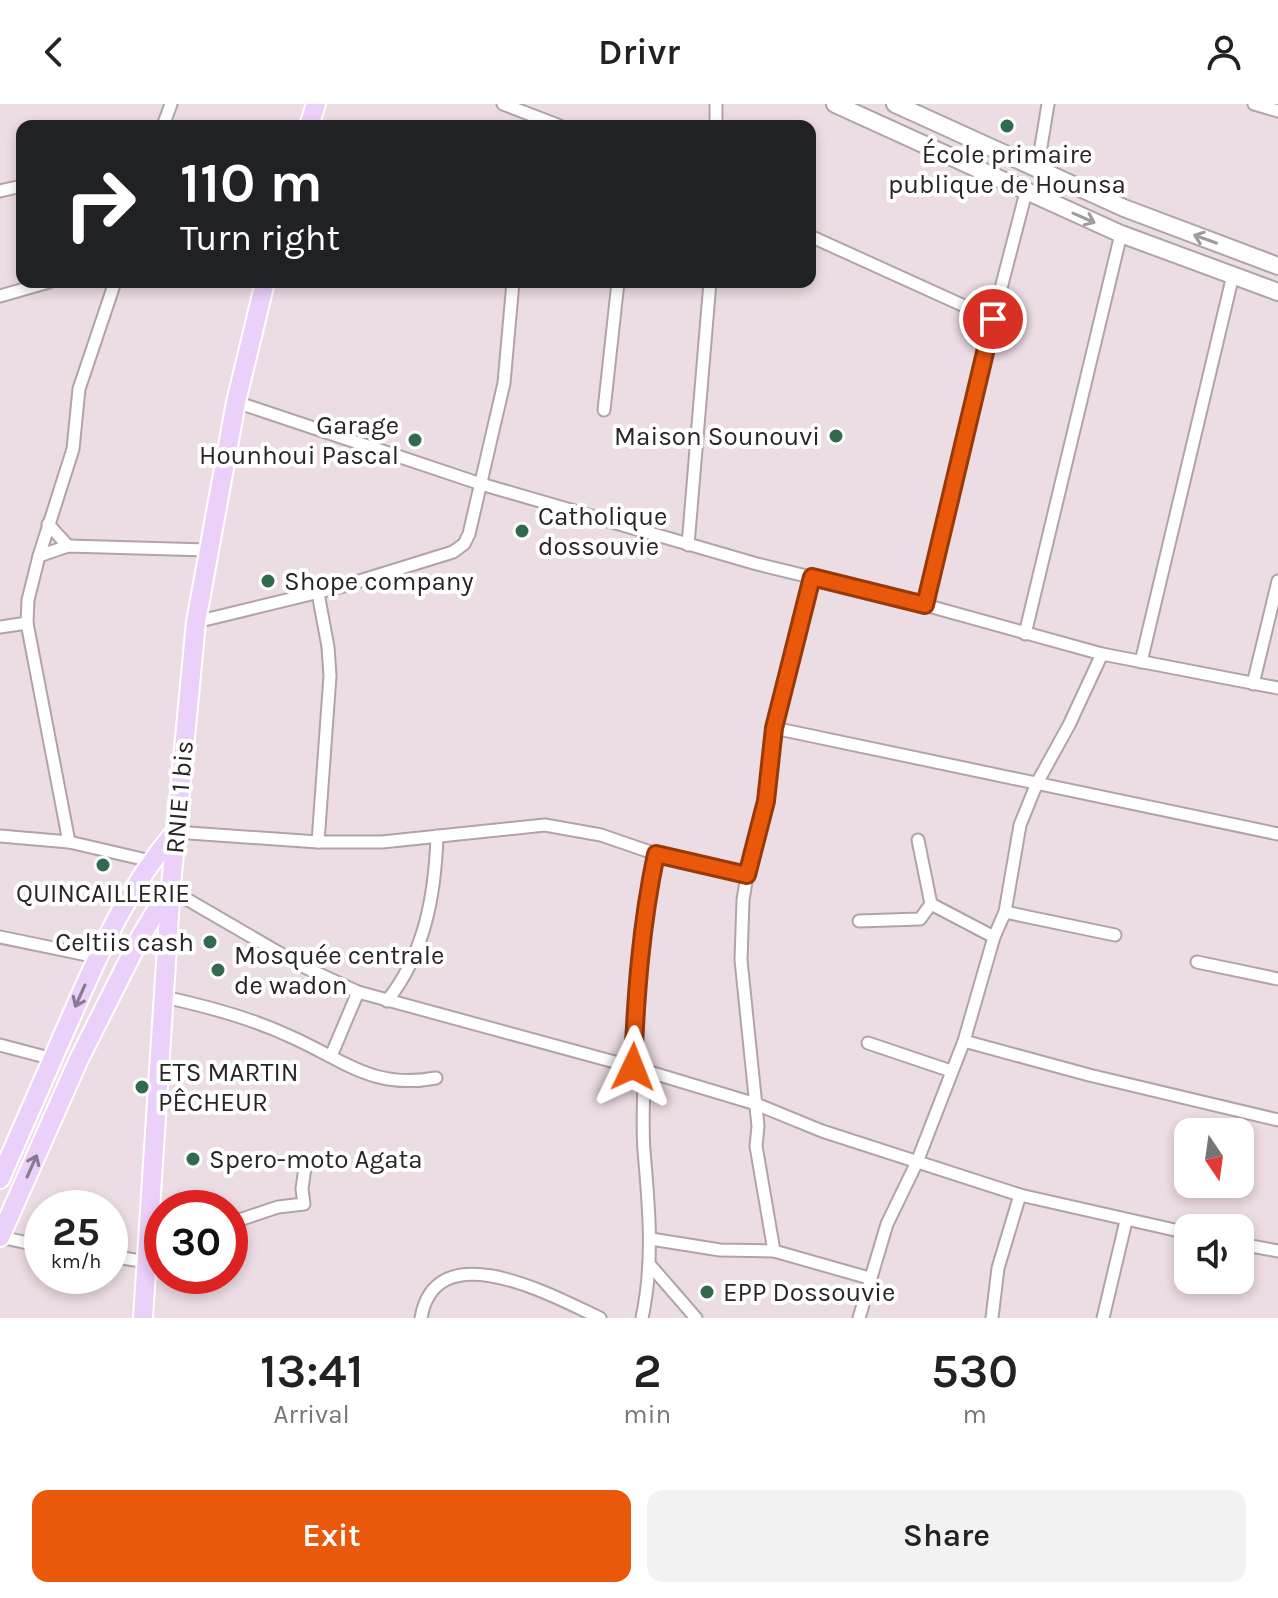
<!DOCTYPE html>
<html lang="en">
<head>
<meta charset="utf-8">
<style>
	:root { --surface:#fff; --page:#f2f2f2; --text:#222; --muted:#767676; --accent:#ea580c }
	body { margin:0; font-family:Karla,sans-serif; background:var(--page); color:var(--text); height:100vh; display:flex; flex-direction:column; font-size:30px; white-space:nowrap }
	* { box-sizing:border-box; margin:0 }
	p { font-size:26px; color:var(--muted) }
	.icon { flex:none; width:44px; height:44px; fill:none; stroke:currentColor; stroke-width:2; stroke-linecap:round; stroke-linejoin:round }
	.map { position:relative; height:1214px; overflow:hidden }
	.panel { display:flex; flex-direction:column; background:var(--surface); flex:1 }
	.panel>* { flex:none }
	.hud { position:absolute; left:16px; top:16px; width:800px; height:168px; border-radius:16px; box-shadow:0 4px 12px #0003; background:#202124; color:#fff; overflow:hidden }
	.needle { width:52px; rotate:167deg }
	.buttons { position:absolute; left:1174px; top:1014px; display:grid; gap:16px }
	.buttons a { display:grid; place-items:center; width:80px; height:80px; border-radius:16px; background:var(--surface); box-shadow:0 4px 12px #0003; font-size:40px }
	.speed { position:absolute; left:24px; top:1086px; display:flex; gap:16px; font-size:40px; font-weight:700; text-align:center }
	.speed>* { display:grid; place-content:center; width:104px; height:104px; border-radius:50%; background:var(--surface); box-shadow:0 4px 12px #0003; line-height:1 }
	.speed small { font-size:20px; font-weight:400 }
	.speed .limit { border:12px solid #d22; background:#fff; color:#111 }
	.pin { position:absolute; display:grid; place-items:center; width:68px; height:68px; color:#fff; margin:-34px; border:4px solid #fff; border-radius:50%; box-shadow:0 2px 8px #0007 }
	.me { position:absolute; width:88px; margin:-44px; rotate:2deg; stroke-linejoin:round; filter:drop-shadow(0 0 6px #0008) }
	.turn { display:flex; align-items:center; gap:28px; height:168px; padding:0 32px; font-size:36px }
	.turn .icon { width:104px; height:104px; stroke-width:2.5 }
	.turn b { display:block; font-size:56px; line-height:68px }
	.eta { display:flex; justify-content:space-evenly; align-items:center; height:136px; text-align:center }
	.eta b { font-size:48px; font-weight:600; line-height:56px }
	.cta { display:flex; gap:16px; margin-top:auto; padding:16px 32px }
	.cta a { flex:1; height:92px; border-radius:16px; background:var(--accent); color:#fff; font-size:32px; font-weight:600; line-height:92px; text-align:center }
	.cta a+a { background:var(--page); color:var(--text) }
	header { display:flex; justify-content:space-between; align-items:center; height:104px; padding:0 32px; background:var(--surface); font-size:36px; font-weight:600 }
	.map>svg:first-child { display:block }
	.lines { fill:none; stroke-linecap:round; stroke-linejoin:round }
	.street-casing { stroke:#b2a3aa; stroke-width:15 }
	.secondary-casing { stroke:#b2a3aa; stroke-width:20 }
	.primary-casing { stroke:#fff; stroke-width:22 }
	.street { stroke:#fff; stroke-width:11 }
	.secondary { stroke:#fff; stroke-width:16 }
	.primary { stroke:#ebd0f9; stroke-width:18 }
	.oneway { stroke:#9f9c9e }
	.oneway2 { stroke:#8a7a90 }
	.route-casing { stroke:#983908; stroke-width:20 }
	.route { stroke:#ea580c; stroke-width:14 }
	.poi-dot { fill:#32694f; stroke:#fff; stroke-width:3 }
	.labels { text-anchor:middle; stroke-width:8; stroke-linejoin:round; paint-order:stroke }
	.poi-label { font-size:26px; fill:#2a2427; stroke:#fff; text-anchor:start }
	.street-label { font-size:26px; fill:#2a2427; stroke:#fff }
</style>
</head>
<body>
<header><svg class="icon" aria-label="back" viewBox="0 0 24 24"><path d="M15 5l-7 7 7 7"/></svg>Drivr<svg class="icon" aria-label="person" viewBox="0 0 24 24"><circle cx="12" cy="8" r="4"/><path d="M4 21q1-7 8-7t8 7"/></svg></header>
<div class="map">
<svg width="1278" height="1214" viewBox="0 0 1278 1214">
	<rect width="100%" height="100%" fill="#ecdce3"/>
	<g class="lines">
		<g class="street-casing">
			<g id="street">
				<path d="M503 0 560 22"/>
				<path d="M716 0V22"/>
				<path d="M1254 0 1278 7"/>
				<path d="M163 22 171 0"/>
				<path d="M1037 67 1048 0"/>
				<path d="M0 87 22 82"/>
				<path d="M810 132 993 215"/>
				<path d="M0 192 49 178"/>
				<path d="M236 298 481 380 757 460 925 501 1102 550 1278 584"/>
				<path d="M604 306 618 178"/>
				<path d="M48 420 68 442"/>
				<path d="M688 441 710 178"/>
				<path d="M39 452 68 442 207 446"/>
				<path d="M925 501 993 215 1026 88"/>
				<path d="M196 518 340 483 453 448 464 440 469 430 504 279 513 178"/>
				<path d="M0 523 27 519"/>
				<path d="M1025 530 1121 130"/>
				<path d="M1141 558 1233 171"/>
				<path d="M1253 580 1278 477"/>
				<path d="M774 624 1278 730"/>
				<path d="M175 728 318 738H382L545 721 601 731 656 750 747 771"/>
				<path d="M0 732 69 738 151 757"/>
				<path d="M918 736 931 800 994 833"/>
				<path d="M69 738 27 519 28 496 39 452 73 345 79 285 115 178"/>
				<path d="M318 738 330 572 328 543 318 489"/>
				<path d="M171 786 300 861 358 888 633 963 756 1000 822 1027 1020 1091 1188 1129"/>
				<path d="M1005 808 1115 831"/>
				<path d="M859 817 920 815 931 800"/>
				<path d="M0 833 97 853"/>
				<path d="M1197 858 1278 875"/>
				<path d="M164 893C206 902 248 913 287 931 343 955 371 986 436 974"/>
				<path d="M387 897C425 849 435 791 437 732"/>
				<path d="M964 937 1089 971 1278 1016"/>
				<path d="M868 939 951 967"/>
				<path d="M0 941 53 955"/>
				<path d="M331 952 358 888"/>
				<path d="M633 963C637 890 641 821 656 750"/>
				<path d="M230 1119 278 1103 304 1100 302 1085 305 1063"/>
				<path d="M0 1133 42 1142"/>
				<path d="M651 1135 720 1146 774 1147 869 1174"/>
				<path d="M1240 1140 1278 1147"/>
				<path d="M774 1147 756 1042 758 1022 741 856 743 796 747 771 766 697 774 624 812 473"/>
				<path d="M110 1152 147 1158 162 1153"/>
				<path d="M650 1161 696 1214"/>
				<path d="M421 1214C436 1127 555 1193 600 1214"/>
				<path d="M642 1214C654 1158 649 1103 644 1047 642 1020 644 993 644 966"/>
				<path d="M859 1214 887 1120 917 1058 964 937 994 833 1005 808 1020 721 1037 679 1069 621 1102 550"/>
				<path d="M992 1214 998 1164 1020 1091"/>
				<path d="M1103 1214 1126 1117"/>
			</g>
		</g>
		<g class="secondary-casing">
			<g id="secondary">
				<path d="M835 0 1121 130 1278 188"/>
				<path d="M895 0 1124 104 1278 162"/>
			</g>
		</g>
		<g class="primary-casing">
			<g id="primary">
				<path d="M309 22 316 0"/>
				<path d="M0 1075C24 1021 47 967 71 913 101 845 126 786 175 728"/>
				<path d="M0 1133 79 955 141 832 170 784"/>
				<path d="M143 1214 171 781 196 518 236 298 265 178"/>
			</g>
		</g>
		<use href="#street" class="street"/>
		<use href="#secondary" class="secondary"/>
		<use href="#primary" class="primary"/>
	</g>
	<defs><path id="oneway-shaft" d="M-6 0H5M1.5-3L5.5 0L1.5 3" fill="none" stroke-width="1.6" stroke-linecap="round" stroke-linejoin="round" transform="scale(2)"/></defs>
	<g class="oneway">
		<use href="#oneway-shaft" transform="translate(1084 114) rotate(24)"/>
		<use href="#oneway-shaft" transform="translate(1205 135) rotate(-160)"/>
	</g>
	<g class="oneway2">
		<use href="#oneway-shaft" transform="translate(80 892) rotate(114)"/>
		<use href="#oneway-shaft" transform="translate(32 1062) rotate(-66)"/>
	</g>
	<g class="lines">
		<g class="route-casing">
			<path id="route" d="M633 963C636 890 641 821 656 750L747 771 766 697 774 624 812 473 925 501 993 215"/>
		</g>
		<use href="#route" class="route"/>
	</g>
	<g class="poi-dot">
		<circle cx="1007" cy="22" r="8"/>
		<circle cx="836" cy="332" r="8"/>
		<circle cx="415" cy="336" r="8"/>
		<circle cx="522" cy="427" r="8"/>
		<circle cx="268" cy="477" r="8"/>
		<circle cx="103" cy="761" r="8"/>
		<circle cx="210" cy="838" r="8"/>
		<circle cx="218" cy="866" r="8"/>
		<circle cx="142" cy="983" r="8"/>
		<circle cx="193" cy="1055" r="8"/>
		<circle cx="707" cy="1188" r="8"/>
	</g>
	<g class="labels">
		<g class="poi-label">
			<text x="1007" y="59" text-anchor="middle">École primaire<tspan x="1007" dy="30">publique de Hounsa</tspan></text>
			<text x="399" y="330" text-anchor="end">Garage<tspan x="399" dy="30">Hounhoui Pascal</tspan></text>
			<text x="820" y="341" text-anchor="end">Maison Sounouvi</text>
			<text x="538" y="421">Catholique<tspan x="538" dy="30">dossouvie</tspan></text>
			<text x="284" y="486">Shope company</text>
			<text x="103" y="798" text-anchor="middle">QUINCAILLERIE</text>
			<text x="194" y="847" text-anchor="end">Celtiis cash</text>
			<text x="234" y="860">Mosquée centrale<tspan x="234" dy="30">de wadon</tspan></text>
			<text x="158" y="977">ETS MARTIN<tspan x="158" dy="30">PÊCHEUR</tspan></text>
			<text x="209" y="1064">Spero-moto Agata</text>
			<text x="723" y="1197">EPP Dossouvie</text>
		</g>
		<g class="street-label">
			<text transform="translate(179 693) rotate(-85)" y="9">RNIE 1 bis</text>
		</g>
	</g>
</svg>
<div class="buttons">
<a><svg class="needle" viewBox="-14 -14 28 28"><path d="M0-13l5 13h-10z" fill="#e53935"/><path d="M0 13l5-13h-10z" fill="#767676"/></svg></a>
<a><svg class="icon" aria-label="sound" viewBox="0 0 24 24"><path d="M4 9h4l5-4v14l-5-4H4zM17 9q2 3 0 6"/></svg></a>
</div>
<div class="speed"><div>25<small>km/h</small></div><div class="limit">30</div></div>
<div class="pin" style="left:993px;top:215px;background:#d93025"><svg class="icon" aria-label="arrive" viewBox="0 0 24 24"><path d="M6 21V4h12l-3 4 3 4H6"/></svg></div>
<svg class="me" style="left:633px;top:963px" viewBox="-20 -20 40 40"><path d="M0-17L14 15 0 8-14 15z" fill="#ea580c" stroke="#fff" stroke-width="4"/></svg>
<div class="hud">
<div class="turn"><svg class="icon" aria-label="right" viewBox="0 0 24 24"><path d="M7 20v-9h11M14 6l5 5-5 5"/></svg><div><b>110 m</b>Turn right</div></div>
</div>
</div>
<section class="panel">
<div class="eta">
<div><b>13:41</b><p>Arrival</p></div>
<div><b>2</b><p>min</p></div>
<div><b>530</b><p>m</p></div>
</div>
<div class="cta"><a>Exit</a><a>Share</a></div>
</section>
</body>
</html>
